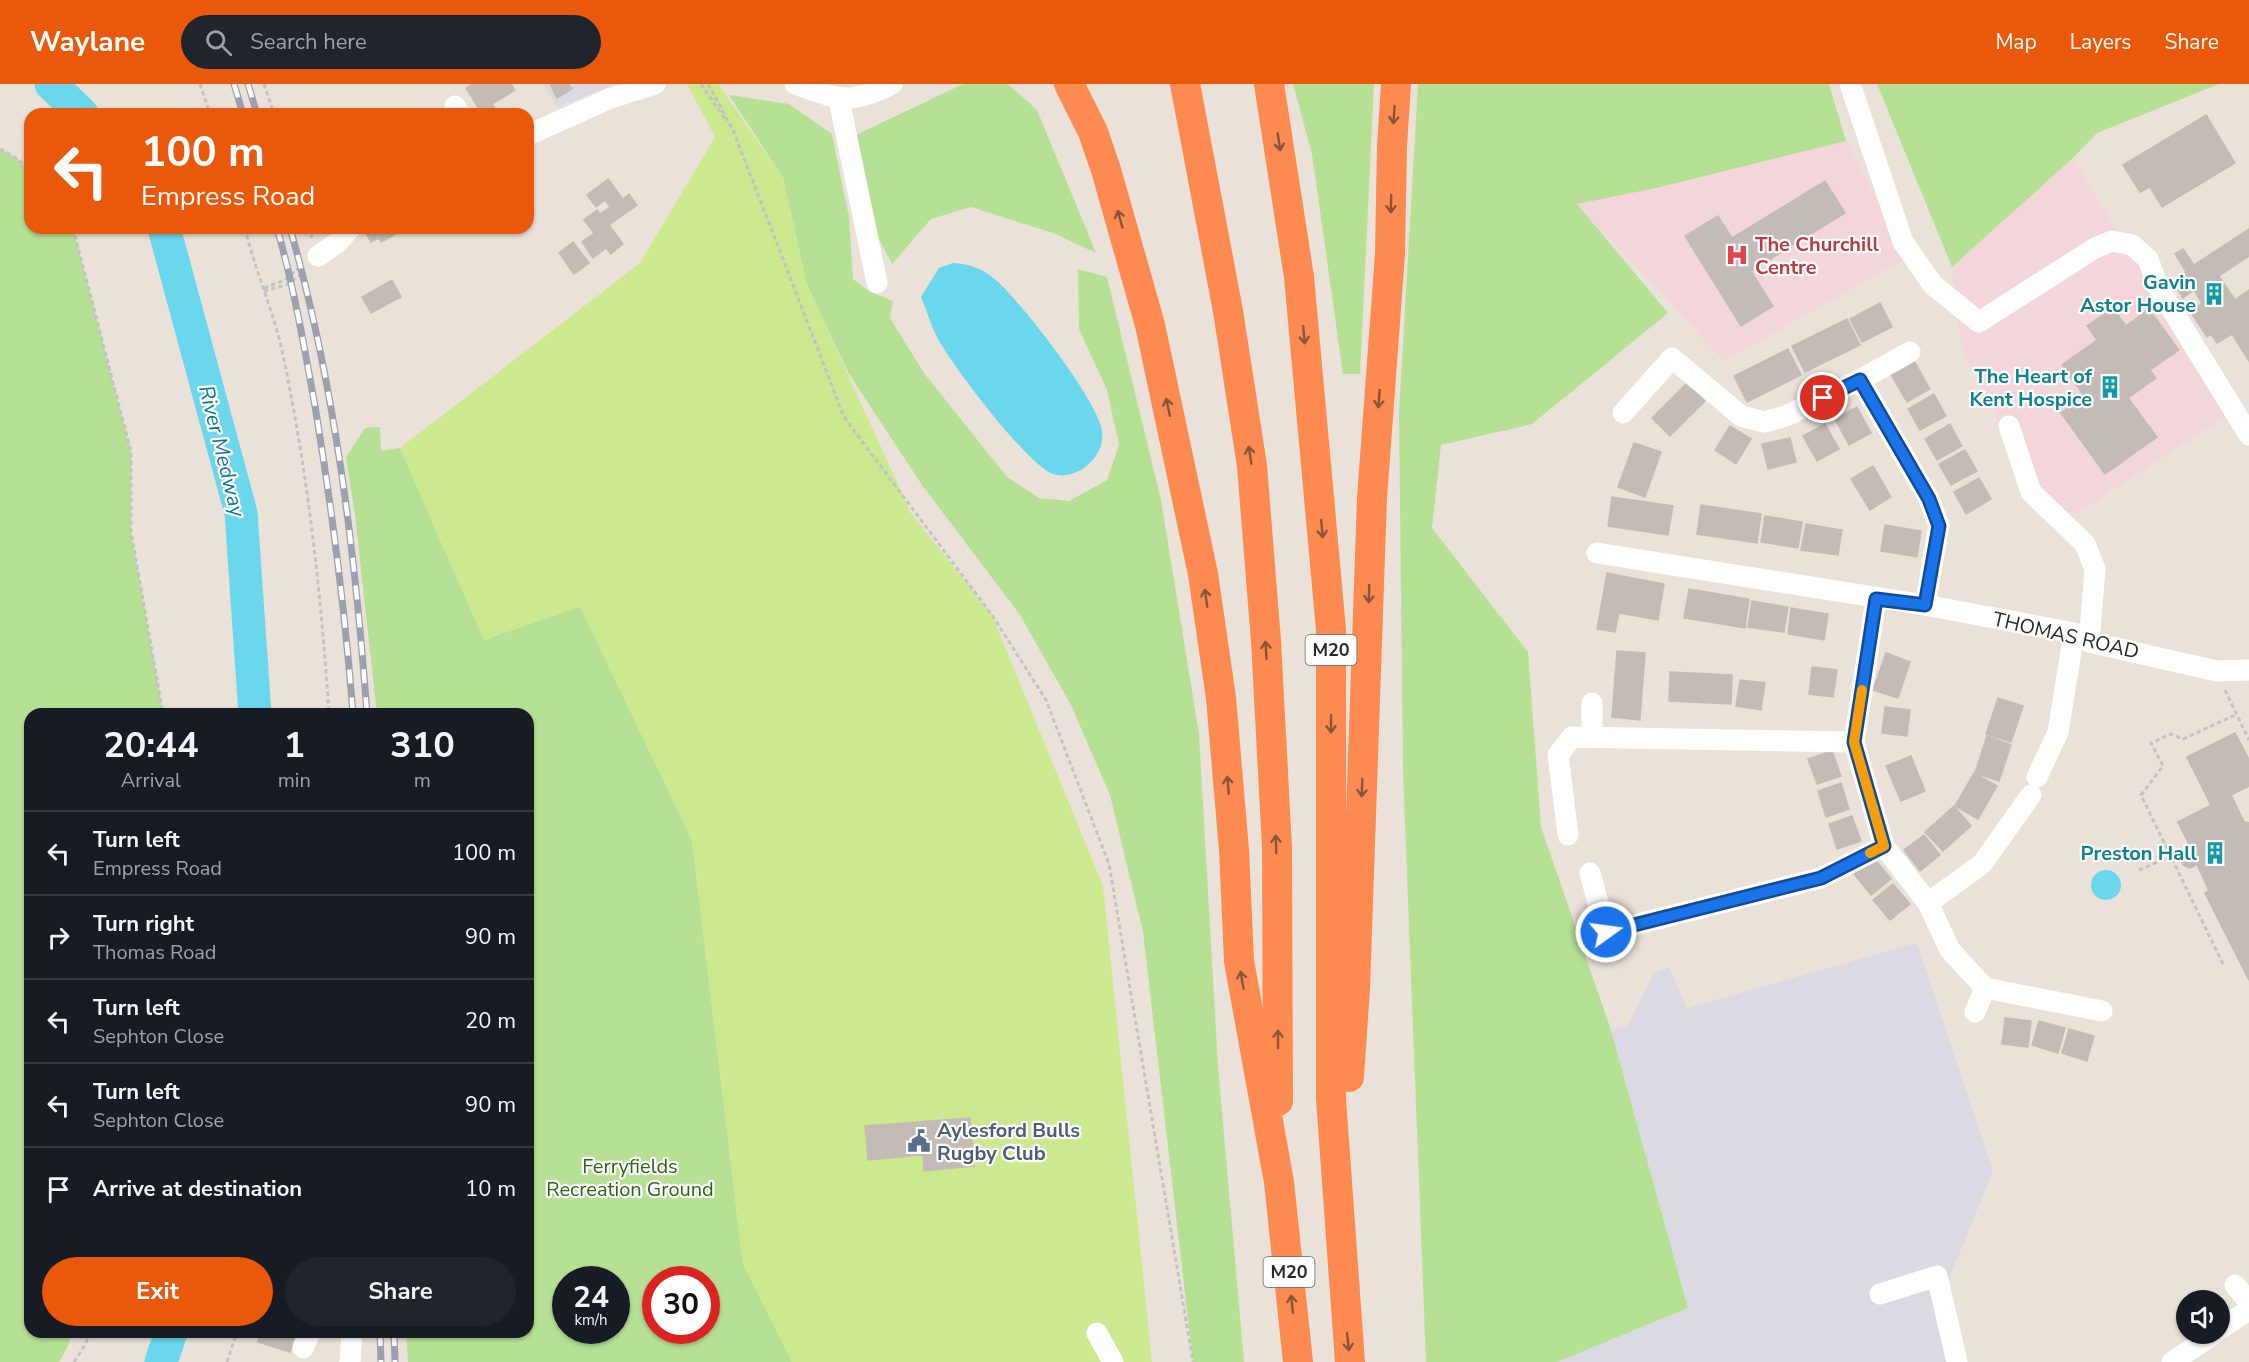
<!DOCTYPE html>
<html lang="en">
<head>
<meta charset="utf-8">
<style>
	:root { --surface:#171b24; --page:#20242c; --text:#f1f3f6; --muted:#9ea1a6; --line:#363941; --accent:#ea580c }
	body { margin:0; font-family:"Nunito Sans",sans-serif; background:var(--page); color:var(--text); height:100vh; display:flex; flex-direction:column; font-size:22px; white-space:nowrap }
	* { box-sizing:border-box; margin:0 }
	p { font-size:20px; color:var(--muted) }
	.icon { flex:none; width:33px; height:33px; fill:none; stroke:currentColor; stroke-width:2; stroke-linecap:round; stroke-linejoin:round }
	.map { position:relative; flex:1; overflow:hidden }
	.sheet { position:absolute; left:24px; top:624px; width:510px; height:630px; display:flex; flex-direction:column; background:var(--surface); border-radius:18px; box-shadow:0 2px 4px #0004 }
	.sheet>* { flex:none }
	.banner { position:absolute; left:24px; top:24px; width:510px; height:126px; border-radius:18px; box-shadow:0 2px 4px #0004; background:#ea580c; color:#fff; overflow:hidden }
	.controls { position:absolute; left:2176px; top:1206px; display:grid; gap:12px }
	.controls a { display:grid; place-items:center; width:54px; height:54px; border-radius:50%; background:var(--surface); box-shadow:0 2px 4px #0004; font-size:30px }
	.speed { position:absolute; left:552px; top:1182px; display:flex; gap:12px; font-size:30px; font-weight:700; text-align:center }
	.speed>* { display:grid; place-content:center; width:78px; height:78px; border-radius:50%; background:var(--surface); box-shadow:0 2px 4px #0004; line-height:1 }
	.speed small { font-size:15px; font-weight:400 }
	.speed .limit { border:9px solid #d22; background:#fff; color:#111 }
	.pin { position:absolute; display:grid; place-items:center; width:51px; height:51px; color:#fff; margin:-26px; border:3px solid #fff; border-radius:50%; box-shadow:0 2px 6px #0007 }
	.me { position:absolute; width:66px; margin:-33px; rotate:76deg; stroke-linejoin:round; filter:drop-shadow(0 0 4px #0008) }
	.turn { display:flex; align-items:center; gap:21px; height:126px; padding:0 18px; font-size:27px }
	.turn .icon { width:78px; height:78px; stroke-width:2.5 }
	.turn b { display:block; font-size:42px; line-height:51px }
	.eta { display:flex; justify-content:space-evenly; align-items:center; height:102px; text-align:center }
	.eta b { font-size:36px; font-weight:700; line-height:42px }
	.button { display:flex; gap:12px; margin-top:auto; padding:12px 18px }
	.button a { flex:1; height:69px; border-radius:36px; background:var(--accent); color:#fff; font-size:24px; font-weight:700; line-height:69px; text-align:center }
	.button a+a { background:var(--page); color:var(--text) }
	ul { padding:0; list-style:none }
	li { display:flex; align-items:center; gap:18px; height:84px; padding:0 18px; border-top:2px solid var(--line) }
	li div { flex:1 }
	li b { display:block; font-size:22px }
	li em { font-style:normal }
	header { display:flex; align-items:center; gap:36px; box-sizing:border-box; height:84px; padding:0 30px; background:var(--accent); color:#fff }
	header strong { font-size:28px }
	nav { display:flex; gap:33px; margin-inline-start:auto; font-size:21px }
	.search { width:420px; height:54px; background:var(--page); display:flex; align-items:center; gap:15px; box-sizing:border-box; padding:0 21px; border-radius:33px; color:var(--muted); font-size:22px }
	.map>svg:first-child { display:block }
	.industrial { fill:#dbdae2 }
	.medical { fill:#f2d6da }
	.green { fill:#b6e195; fill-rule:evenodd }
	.pitch { fill:#cce990 }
	.water { fill:#6bd7ed }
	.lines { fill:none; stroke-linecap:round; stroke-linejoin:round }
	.river { stroke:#6bd7ed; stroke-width:33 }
	.building { fill:#c2bbb6; stroke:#c5bdb3; stroke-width:1.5 }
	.path { stroke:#c3c3c3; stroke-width:3; stroke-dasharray:4.5 3; stroke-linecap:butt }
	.minor { stroke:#fff; stroke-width:21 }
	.highway { stroke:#fd8b51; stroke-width:30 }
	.rail-casing { stroke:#9ca1b2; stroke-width:7 }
	.rail { stroke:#fff; stroke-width:4.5; stroke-dasharray:14; stroke-linecap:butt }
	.oneway { stroke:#88553a }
	.route-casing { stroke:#114b97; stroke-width:15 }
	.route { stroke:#1a73e8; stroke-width:10 }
	.slow { stroke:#f59e0b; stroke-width:10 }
	.labels { text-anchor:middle; stroke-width:4.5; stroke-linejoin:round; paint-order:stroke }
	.shield { fill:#fff; stroke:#686868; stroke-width:1.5 }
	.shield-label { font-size:18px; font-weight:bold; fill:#282828 }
	.health-label { font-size:20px; font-weight:bold; fill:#be3a42; stroke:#fff; text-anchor:start }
	.culture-label { font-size:20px; font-weight:bold; fill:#0d838f; stroke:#fff; text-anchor:end }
	.street-label { font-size:20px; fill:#282828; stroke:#fff }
	.service-label { font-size:20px; font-weight:bold; fill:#4e5e75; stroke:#fff; text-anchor:start }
	.park-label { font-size:20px; fill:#306319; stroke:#fff }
	.water-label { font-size:21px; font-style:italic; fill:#0e7496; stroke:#fff }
</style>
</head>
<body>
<header>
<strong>Waylane</strong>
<div class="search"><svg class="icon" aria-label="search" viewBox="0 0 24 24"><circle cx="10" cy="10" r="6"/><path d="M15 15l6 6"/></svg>Search here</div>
<nav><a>Map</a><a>Layers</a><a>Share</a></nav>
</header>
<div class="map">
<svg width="2249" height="1278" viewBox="0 0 2249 1278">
	<rect width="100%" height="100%" fill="#eae1d9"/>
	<g class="industrial">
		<path d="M543 0H617L557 23Z"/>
		<path d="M1917 859 1993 1087 1938 1222 1950 1278H1557L1688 1224 1611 946 1628 941 1653 890 1669 883 1687 924Z"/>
	</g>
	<g class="medical">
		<path d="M1846 57 1886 133 1903 176 1724 277 1577 120Z"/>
		<path d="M2073 74 2229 330 2076 430 2026 413 1996 331 1961 262 1952 183Z"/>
	</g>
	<g class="green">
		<path d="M963 0H1008L1037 26 1096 169 1053 149 971 123 931 135 892 180 879 155 856 51Z"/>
		<path d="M1293 0H1374L1360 290H1343L1312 70Z"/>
		<path d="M1418 0H1829L1846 57 1656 104 1577 120 1668 229 1532 340 1441 361 1432 444 1528 568 1541 743 1611 946 1688 1224 1557 1278H1426L1403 688 1399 329Z"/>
		<path d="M1877 0H2219L2097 49 2073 74 1952 183Z"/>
		<path d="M729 11 789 20 832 50 849 133 853 195 870 208 893 217 890 234 924 289 1007 393 1039 414 1069 417 1107 396 1119 361 1107 306 1079 245 1078 185 1107 193 1161 416 1199 650 1218 982 1244 1278H1193L1143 848 1110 711 1071 621 1020 531 922 401 849 290 807 201 783 94Z"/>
		<path d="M0 65 18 75 30 88V144H73L131 368V448L163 630H30V1248H72L68 1262 59 1278H0Z"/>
		<path d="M380 343 381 367 400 364 484 556 580 522 692 756 743 1180 792 1278H408L406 1248H528V630H377L355 431 346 373 365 344ZM566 1196H616V1246H566ZM656 1196H706V1246H656Z"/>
	</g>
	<path class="pitch" d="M687 0H718L783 94 807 201 911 429 992 531 1103 802 1152 1278H792L743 1180 692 756 580 523 484 556 400 364 640 179 715 53Z"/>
	<g class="water">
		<path d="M953 179C971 180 984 185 998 198 1023 221 1096 314 1102 346 1103 351 1102 360 1100 364 1093 382 1071 396 1053 390 1028 382 952 281 938 255 931 242 927 227 921 213L939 184Z"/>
		<circle cx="2106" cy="801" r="15"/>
	</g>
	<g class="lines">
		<g class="river">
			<path d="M51 0 82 30"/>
			<path d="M164 144 241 429 255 630"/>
			<path d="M161 1278 171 1248"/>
		</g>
	</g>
	<g class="building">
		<path d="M473 0H511L515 6 492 20 497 27 493 30H482L466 4Z"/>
		<path d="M550 0H569L572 5 557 14Z"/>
		<path d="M2206 31 2235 79 2162 123 2150 103 2140 108 2123 81Z"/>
		<path d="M608 95 623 115 629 110 637 121 609 141 623 160 611 170 606 164 593 174 582 158 594 149 584 136 597 126 600 130 610 123 605 116 596 123 587 111Z"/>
		<path d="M1825 97 1845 129 1751 187 1773 222 1741 242 1685 152 1718 132 1732 154Z"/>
		<path d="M363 144H407L381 158 379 154 371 158Z"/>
		<path d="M2249 145V172L2219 192 2235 216 2249 206V277L2232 250 2217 259 2211 250 2207 253 2190 227 2202 219 2194 206 2183 214 2172 197 2186 188 2175 170 2183 165 2194 181Z"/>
		<path d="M573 158 589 179 574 190 559 169Z"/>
		<path d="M392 196 401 213 371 229 362 213Z"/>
		<path d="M1880 219 1892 243 1862 258 1850 235Z"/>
		<path d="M2113 224 2126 242 2149 225 2179 266 2150 286 2156 294 2128 314 2157 353 2105 390 2061 329 2084 312 2062 281 2097 256 2087 242Z"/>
		<path d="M1847 235 1860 261 1805 288 1792 262Z"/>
		<path d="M1788 265 1801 291 1747 318 1734 292Z"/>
		<path d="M1913 275 1930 305 1907 318 1890 289Z"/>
		<path d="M1687 299 1705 317 1670 352 1652 334Z"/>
		<path d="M1934 310 1946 332 1920 346 1908 325Z"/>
		<path d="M1857 323 1871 349 1849 361 1835 335Z"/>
		<path d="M1825 340 1839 365 1817 377 1803 352Z"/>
		<path d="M1950 340 1962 362 1937 376 1925 355Z"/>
		<path d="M1730 342 1751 355 1736 380 1715 366Z"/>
		<path d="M1790 354 1796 378 1768 385 1762 360Z"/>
		<path d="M1634 359 1661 368 1645 413 1618 403Z"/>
		<path d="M1965 366 1977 387 1951 401 1939 380Z"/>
		<path d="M1873 382 1891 413 1870 426 1851 395Z"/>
		<path d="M1979 394 1991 415 1966 430 1954 408Z"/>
		<path d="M1612 413 1673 422 1668 451 1608 442Z"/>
		<path d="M1701 421 1761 430 1757 459 1697 450Z"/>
		<path d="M1765 432 1802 438 1798 464 1761 458Z"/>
		<path d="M1806 440 1842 446 1838 471 1801 466Z"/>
		<path d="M1885 441 1921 447 1917 473 1881 467Z"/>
		<path d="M1607 489 1664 500 1658 536 1619 529 1615 548 1597 545Z"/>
		<path d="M1689 505 1749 515 1745 544 1684 534Z"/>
		<path d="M1752 517 1788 523 1784 548 1748 543Z"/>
		<path d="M1791 524 1828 530 1824 556 1788 550Z"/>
		<path d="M1617 567 1645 569 1640 636 1612 633Z"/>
		<path d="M1886 569 1910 578 1898 614 1873 606Z"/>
		<path d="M1812 583 1837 586 1833 613 1809 610Z"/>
		<path d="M1670 588 1732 591 1731 620 1669 617Z"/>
		<path d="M1740 596 1765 599 1761 626 1736 622Z"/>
		<path d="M1998 614 2023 622 2011 658 1986 650Z"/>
		<path d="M1885 623 1910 626 1907 652 1882 649Z"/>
		<path d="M2235 649 2249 676V702L2231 711 2244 738 2249 739V896L2205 809 2209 807 2197 780 2190 784 2183 781 2180 773 2183 766 2190 762 2178 738 2211 721 2187 673Z"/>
		<path d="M2235 649 2249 676V702L2211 721 2187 673Z"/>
		<path d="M1987 652 2011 661 1999 697 1975 689Z"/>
		<path d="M1832 667 1841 692 1817 700 1808 675Z"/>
		<path d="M1911 672 1925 707 1901 717 1886 682Z"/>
		<path d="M1974 689 1997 702 1978 735 1955 722Z"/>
		<path d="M1841 699 1849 725 1826 733 1818 707Z"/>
		<path d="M2231 711 2244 738 2249 739V790L2228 800 2230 804 2219 809 2216 804 2209 807 2197 780 2190 784 2183 781 2180 773 2183 766 2190 762 2178 738Z"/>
		<path d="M1954 722 1971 742 1943 767 1925 748Z"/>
		<path d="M1852 732 1861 757 1837 765 1829 740Z"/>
		<path d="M1924 751 1940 771 1920 787 1904 766Z"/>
		<path d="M1874 774 1891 795 1871 811 1854 790Z"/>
		<path d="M2249 790V896L2205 809 2216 804 2219 809 2230 804 2228 800Z"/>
		<path d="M1893 800 1910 820 1890 836 1873 816Z"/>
		<path d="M2005 934 2031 937 2028 963 2002 960Z"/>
		<path d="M2039 937 2065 944 2058 969 2032 961Z"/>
		<path d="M2069 945 2094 952 2087 977 2062 969Z"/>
		<path d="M970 1034 974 1082 924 1087 923 1071 868 1076 865 1042Z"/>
		<path d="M261 1248H296L290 1268 258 1258Z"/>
	</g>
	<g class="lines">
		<g class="path">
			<path d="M200 0 210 30"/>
			<path d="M264 0 274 30"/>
			<path d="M701 0 725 35"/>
			<path d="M708 0 733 46 844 333 992 531 1046 616 1109 780 1193 1278"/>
			<path d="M0 65 18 75 30 88"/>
			<path d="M73 144 131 368V448L163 630"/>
			<path d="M245 144C255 187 274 228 283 271 308 390 321 509 329 630"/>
			<path d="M309 144 312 154"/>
			<path d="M264 204 285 196 301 182"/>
			<path d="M264 207 286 201 305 188"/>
			<path d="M2225 606 2249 656"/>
			<path d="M2139 786 2170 773"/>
			<path d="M2223 880 2141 711 2163 682 2151 659 2171 650 2183 655 2235 631"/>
			<path d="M74 1278 86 1259 89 1248"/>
			<path d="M227 1278 237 1248"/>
		</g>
		<g class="minor">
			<path d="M795 0C838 15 848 22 892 0"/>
			<path d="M1850 0 1903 158 1933 201 1979 238 2095 164 2112 157 2132 161 2148 175 2158 203 2249 351"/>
			<path d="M839 16 877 199"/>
			<path d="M455 22 460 30"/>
			<path d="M528 51 611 14 655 0"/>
			<path d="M318 172 337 159 350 144"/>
			<path d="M1860 296 1910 268"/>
			<path d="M1623 329 1672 274 1741 332 1764 338 1786 332 1860 296 1929 415 1939 442 1925 521"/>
			<path d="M2009 342 2031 408 2085 460 2095 485 2089 558"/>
			<path d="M1597 469 1925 521 2074 549 2089 558 2217 587 2249 586"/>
			<path d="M1876 515 1854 658 1884 762 1928 819 1950 866 1985 904 2102 927"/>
			<path d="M1592 619V653"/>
			<path d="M2037 693 2058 648 2074 549"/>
			<path d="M1568 751 1558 671 1572 653 1854 658"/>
			<path d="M1590 789 1606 848 1821 794 1884 762"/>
			<path d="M1928 819 1982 780 2031 711"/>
			<path d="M1975 928 1985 904"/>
			<path d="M2235 1201 2249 1218"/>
			<path d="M1880 1210 1937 1192 1957 1278"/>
			<path d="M2220 1245 2249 1226"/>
			<path d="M1097 1249 1113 1278"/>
			<path d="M303 1264 310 1248"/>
			<path d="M350 1278 352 1248"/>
			<path d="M2172 1278 2214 1250"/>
		</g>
		<g class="highway">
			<path d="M1069 0 1093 48 1106 86 1150 241 1203 490 1221 614 1234 766 1239 877 1279 1098 1298 1278"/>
			<path d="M1185 0 1228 227 1252 382 1266 557 1277 764 1278 1017"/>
			<path d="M1269 0 1299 193 1331 546V1015L1350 1278"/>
			<path d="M1349 993 1355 904 1372 414 1390 170 1392 62 1396 0"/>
		</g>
		<g class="rail-casing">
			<g id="rail">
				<path d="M234 0 243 30"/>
				<path d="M248 0 257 30"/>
				<path d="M277 144C294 203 304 262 315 322 332 425 345 526 353 630"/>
				<path d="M290 144C335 301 355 467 367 630"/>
				<path d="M380 1248 381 1278"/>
				<path d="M394 1248 395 1278"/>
			</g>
		</g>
		<use href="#rail" class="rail"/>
	</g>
	<defs><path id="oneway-shaft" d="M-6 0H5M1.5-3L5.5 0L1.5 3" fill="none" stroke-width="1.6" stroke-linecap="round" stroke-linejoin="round" transform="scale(1.5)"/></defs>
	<g class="oneway">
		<use href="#oneway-shaft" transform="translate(1394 31) rotate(94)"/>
		<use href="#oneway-shaft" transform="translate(1279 58) rotate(81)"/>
		<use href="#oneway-shaft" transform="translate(1391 120) rotate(91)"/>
		<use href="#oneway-shaft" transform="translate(1120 135) rotate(-106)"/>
		<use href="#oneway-shaft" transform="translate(1304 251) rotate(85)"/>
		<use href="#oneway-shaft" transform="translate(1379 315) rotate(94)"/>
		<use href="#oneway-shaft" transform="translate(1168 323) rotate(-102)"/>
		<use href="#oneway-shaft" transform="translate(1250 371) rotate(-99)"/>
		<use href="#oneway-shaft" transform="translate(1322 445) rotate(85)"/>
		<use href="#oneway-shaft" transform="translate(1369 510) rotate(92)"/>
		<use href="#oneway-shaft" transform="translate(1206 514) rotate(-98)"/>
		<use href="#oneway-shaft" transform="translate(1266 566) rotate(-93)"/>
		<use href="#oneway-shaft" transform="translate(1331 640) rotate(90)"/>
		<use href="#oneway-shaft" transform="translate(1228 701) rotate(-95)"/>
		<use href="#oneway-shaft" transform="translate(1362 704) rotate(92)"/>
		<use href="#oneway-shaft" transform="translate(1276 760) rotate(-92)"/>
		<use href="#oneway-shaft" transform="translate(1242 896) rotate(-100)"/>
		<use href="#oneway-shaft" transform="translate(1278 955) rotate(-90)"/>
		<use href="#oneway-shaft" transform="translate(1292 1220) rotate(-96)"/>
		<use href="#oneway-shaft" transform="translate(1348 1258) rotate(84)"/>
	</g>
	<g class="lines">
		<g class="route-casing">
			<path id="route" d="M1606 848 1821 794 1884 762 1854 658 1876 515 1925 521 1939 442 1929 415 1860 296 1823 314"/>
		</g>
		<use href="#route" class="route"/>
		<path class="slow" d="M1862 606 1854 658 1884 762 1870 769"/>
	</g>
	<defs>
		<g id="hospital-bare" transform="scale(1.8)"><path d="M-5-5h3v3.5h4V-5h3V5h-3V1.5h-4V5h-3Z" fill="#e0444e" stroke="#fff" stroke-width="2.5" paint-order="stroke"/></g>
		<g id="building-bare" transform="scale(1.8)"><path d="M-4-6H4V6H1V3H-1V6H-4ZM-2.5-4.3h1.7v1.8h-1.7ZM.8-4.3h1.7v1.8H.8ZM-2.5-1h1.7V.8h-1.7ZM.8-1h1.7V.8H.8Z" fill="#0f9aa8" stroke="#fff" stroke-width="2.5" paint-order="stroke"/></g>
		<g id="civic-bare" transform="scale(1.8)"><path d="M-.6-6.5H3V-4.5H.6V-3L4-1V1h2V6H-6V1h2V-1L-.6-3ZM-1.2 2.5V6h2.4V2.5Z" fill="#5c6f8a" stroke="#fff" stroke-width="2.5" paint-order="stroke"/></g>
	</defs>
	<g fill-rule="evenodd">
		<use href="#hospital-bare" x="1737" y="171"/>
		<use href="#building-bare" x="2214" y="210"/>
		<use href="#building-bare" x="2110" y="303"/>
		<use href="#building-bare" x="2215" y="769"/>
		<use href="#civic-bare" x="919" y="1057"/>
	</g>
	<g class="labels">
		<g class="shield">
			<rect x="1305.5" y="551" width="51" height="30" rx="4.5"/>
			<rect x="1263.5" y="1173" width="51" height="30" rx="4.5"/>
		</g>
		<g class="shield-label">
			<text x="1331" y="572">M20</text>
			<text x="1289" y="1194">M20</text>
		</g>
		<g class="health-label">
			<text x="1755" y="167">The Churchill<tspan x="1755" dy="23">Centre</tspan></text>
		</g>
		<g class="culture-label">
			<text x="2196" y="205">Gavin<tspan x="2196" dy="23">Astor House</tspan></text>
			<text x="2092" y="299">The Heart of<tspan x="2092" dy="23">Kent Hospice</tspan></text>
			<text x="2197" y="776">Preston Hall</text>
		</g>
		<g class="street-label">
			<text transform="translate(2066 551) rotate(13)" y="7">THOMAS ROAD</text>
		</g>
		<g class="service-label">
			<text x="937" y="1053">Aylesford Bulls<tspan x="937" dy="23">Rugby Club</tspan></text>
		</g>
		<g class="park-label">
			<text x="630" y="1089">Ferryfields<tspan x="630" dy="23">Recreation Ground</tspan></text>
		</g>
		<g class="water-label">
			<text transform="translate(222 367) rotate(76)" y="7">River Medway</text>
		</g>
	</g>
</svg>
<div class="controls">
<a><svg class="icon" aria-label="sound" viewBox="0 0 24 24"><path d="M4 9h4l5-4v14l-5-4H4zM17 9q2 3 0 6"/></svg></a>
</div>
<div class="speed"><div>24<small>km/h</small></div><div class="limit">30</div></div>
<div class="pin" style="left:1823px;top:314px;background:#d93025"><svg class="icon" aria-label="arrive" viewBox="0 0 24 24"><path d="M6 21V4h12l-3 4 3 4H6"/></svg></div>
<svg class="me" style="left:1606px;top:848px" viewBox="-20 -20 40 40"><circle r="17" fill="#1a73e8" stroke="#fff" stroke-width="3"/><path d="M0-11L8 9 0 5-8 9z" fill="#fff"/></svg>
<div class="banner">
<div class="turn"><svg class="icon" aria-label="left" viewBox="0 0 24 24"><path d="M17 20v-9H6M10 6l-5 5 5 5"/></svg><div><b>100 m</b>Empress Road</div></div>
</div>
<section class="sheet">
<div class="eta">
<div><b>20:44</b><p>Arrival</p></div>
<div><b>1</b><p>min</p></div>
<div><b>310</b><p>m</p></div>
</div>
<ul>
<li><svg class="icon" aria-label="left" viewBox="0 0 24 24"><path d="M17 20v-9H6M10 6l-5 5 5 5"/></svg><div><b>Turn left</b><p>Empress Road</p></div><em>100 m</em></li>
<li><svg class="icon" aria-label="right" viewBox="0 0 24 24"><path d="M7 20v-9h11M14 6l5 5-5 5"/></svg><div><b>Turn right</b><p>Thomas Road</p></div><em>90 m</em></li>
<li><svg class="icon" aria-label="left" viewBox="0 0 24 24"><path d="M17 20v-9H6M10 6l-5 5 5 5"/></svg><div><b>Turn left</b><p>Sephton Close</p></div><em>20 m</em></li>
<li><svg class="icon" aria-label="left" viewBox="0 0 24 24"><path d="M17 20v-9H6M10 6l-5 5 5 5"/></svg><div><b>Turn left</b><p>Sephton Close</p></div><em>90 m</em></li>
<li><svg class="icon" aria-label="arrive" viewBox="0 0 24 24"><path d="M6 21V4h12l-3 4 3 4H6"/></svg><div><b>Arrive at destination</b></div><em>10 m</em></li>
</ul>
<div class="button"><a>Exit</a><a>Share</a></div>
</section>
</div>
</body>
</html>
